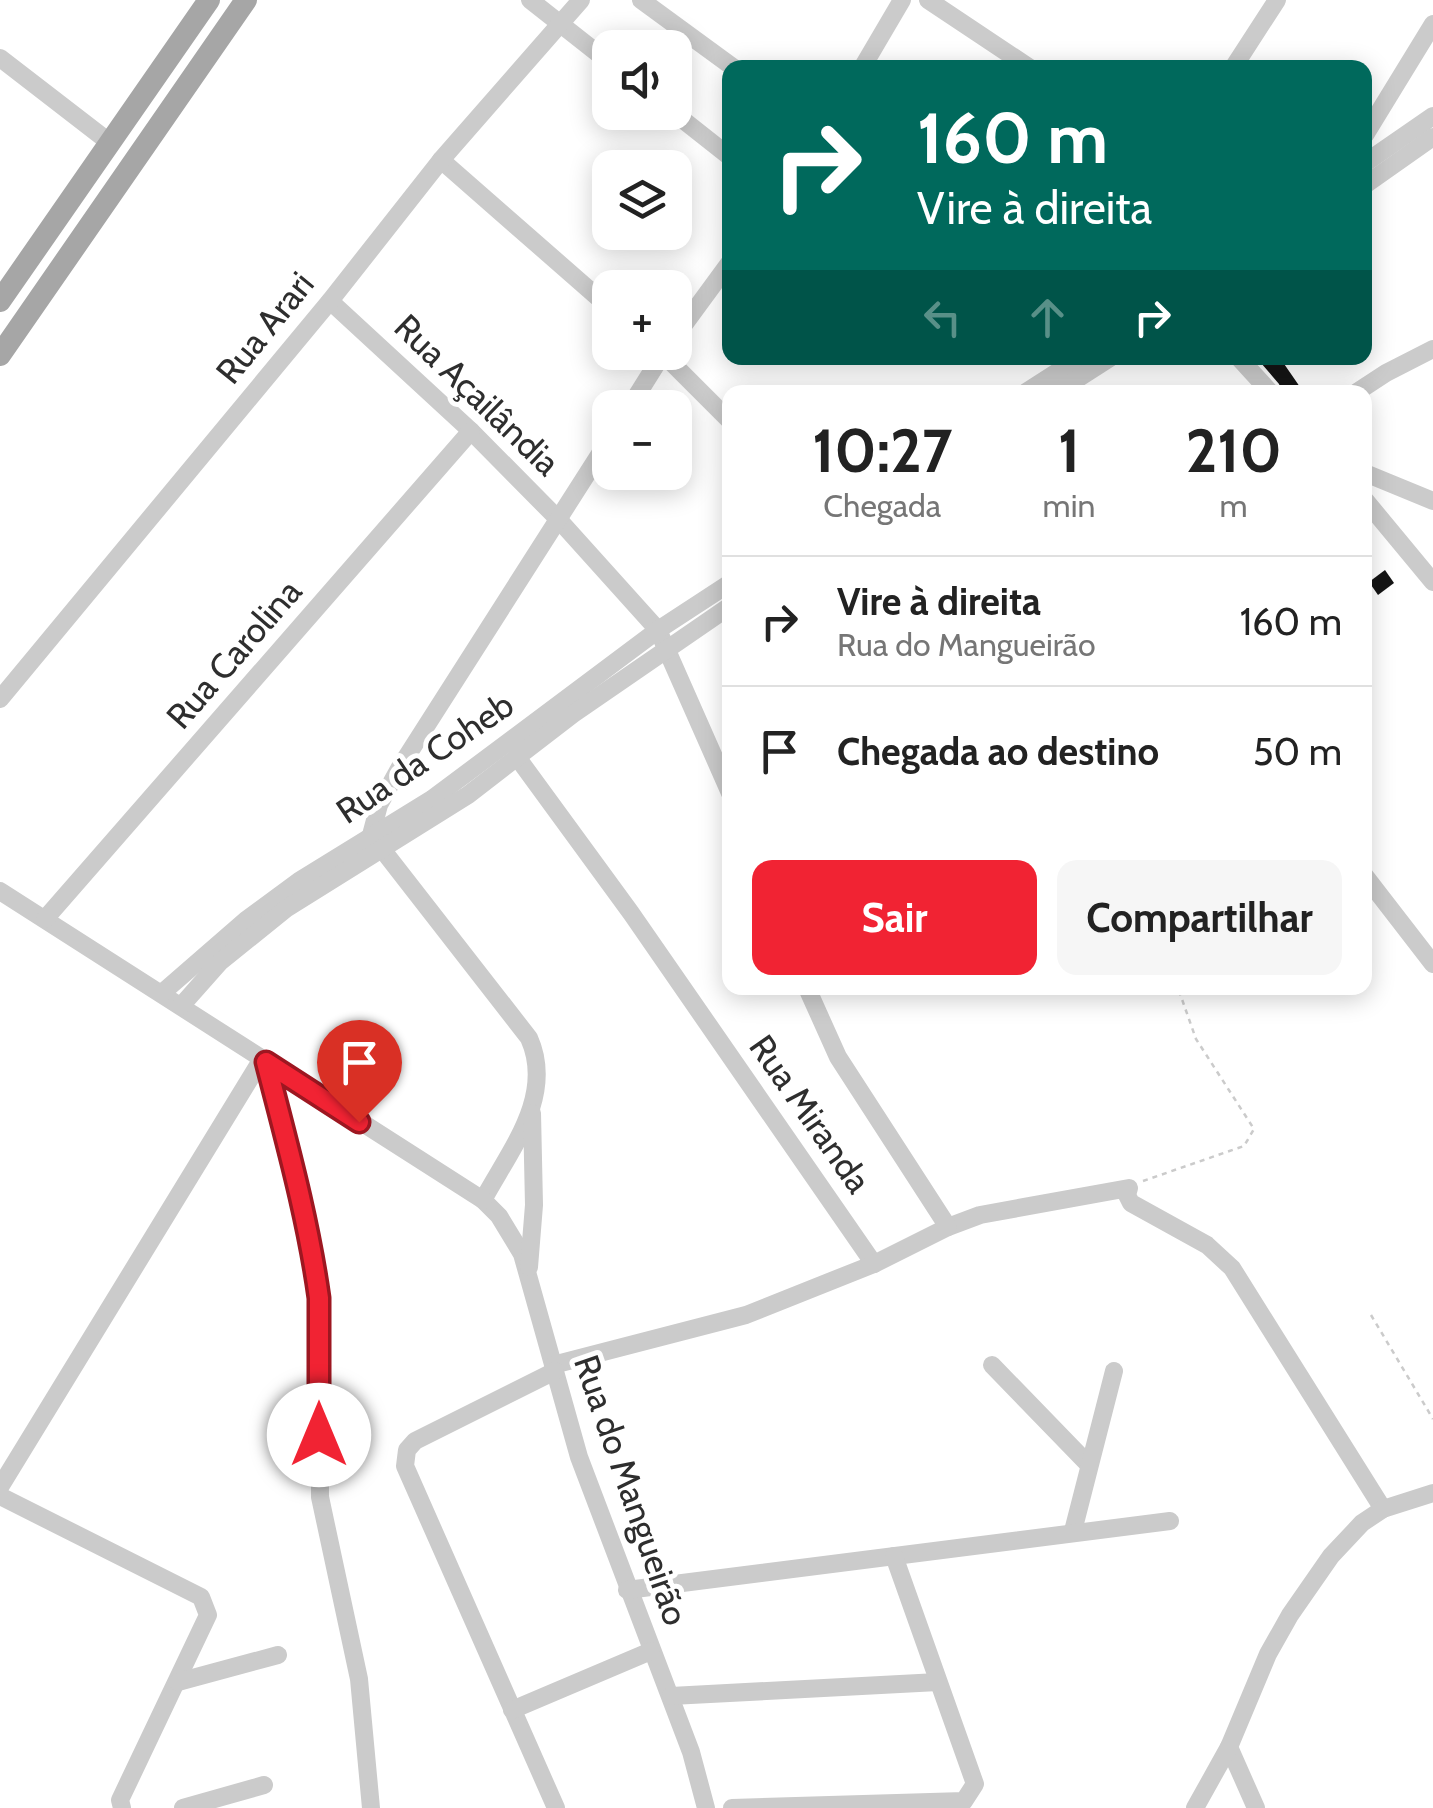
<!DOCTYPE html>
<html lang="pt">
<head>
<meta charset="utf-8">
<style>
	:root { --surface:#fff; --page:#f6f6f6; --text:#222; --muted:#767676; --line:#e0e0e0; --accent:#f12333 }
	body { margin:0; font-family:Cabin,sans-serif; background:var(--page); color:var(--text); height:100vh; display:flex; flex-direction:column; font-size:38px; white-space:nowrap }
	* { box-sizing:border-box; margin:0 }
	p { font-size:32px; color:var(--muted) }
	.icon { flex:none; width:55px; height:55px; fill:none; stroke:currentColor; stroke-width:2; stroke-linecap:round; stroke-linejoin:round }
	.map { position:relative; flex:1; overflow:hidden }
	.panel { position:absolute; left:722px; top:385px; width:650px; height:610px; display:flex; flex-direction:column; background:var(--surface); border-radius:20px; box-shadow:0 5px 25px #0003 }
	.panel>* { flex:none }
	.hud { position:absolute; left:722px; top:60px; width:650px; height:305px; border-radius:20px; box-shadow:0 5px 25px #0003; background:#00695c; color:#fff; overflow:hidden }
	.buttons { position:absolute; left:592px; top:30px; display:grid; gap:20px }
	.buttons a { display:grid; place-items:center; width:100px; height:100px; border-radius:20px; background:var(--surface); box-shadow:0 5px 25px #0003; font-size:50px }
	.pin { position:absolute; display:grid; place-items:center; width:85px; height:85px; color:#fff; margin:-102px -42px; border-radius:50% 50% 50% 0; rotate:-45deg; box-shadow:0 0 10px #0007 }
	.pin .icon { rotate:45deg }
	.me { position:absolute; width:110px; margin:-55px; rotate:0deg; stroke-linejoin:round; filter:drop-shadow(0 0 8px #0008) }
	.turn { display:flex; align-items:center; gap:35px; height:210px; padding:0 30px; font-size:45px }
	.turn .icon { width:130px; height:130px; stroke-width:2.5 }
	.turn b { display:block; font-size:70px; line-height:85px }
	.lanes { display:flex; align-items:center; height:95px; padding:0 30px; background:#0003; justify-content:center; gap:50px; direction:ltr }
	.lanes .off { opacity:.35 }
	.eta { display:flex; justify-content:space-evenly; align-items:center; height:170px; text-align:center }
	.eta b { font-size:60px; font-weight:700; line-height:70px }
	.primary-button { display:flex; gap:20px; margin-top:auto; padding:20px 30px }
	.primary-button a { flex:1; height:115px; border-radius:20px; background:var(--accent); color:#fff; font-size:40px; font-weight:700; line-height:115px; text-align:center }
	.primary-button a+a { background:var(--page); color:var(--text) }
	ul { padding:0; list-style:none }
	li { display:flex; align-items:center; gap:30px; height:130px; padding:0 30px; border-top:2px solid var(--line) }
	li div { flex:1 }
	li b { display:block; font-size:38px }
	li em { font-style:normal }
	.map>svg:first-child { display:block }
	.building { fill:#151515 }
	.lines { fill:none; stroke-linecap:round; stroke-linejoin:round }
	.path { stroke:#cbcbcb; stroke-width:2.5; stroke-dasharray:5 5; stroke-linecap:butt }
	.minor { stroke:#cbcbcb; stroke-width:18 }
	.major { stroke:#a6a6a6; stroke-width:22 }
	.route-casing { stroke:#9d1721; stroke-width:25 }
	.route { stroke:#f12333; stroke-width:18 }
	.labels { text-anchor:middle; stroke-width:10; stroke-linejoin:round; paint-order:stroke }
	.street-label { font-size:35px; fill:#2e2e2e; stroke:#fff }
</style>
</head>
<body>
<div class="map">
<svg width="1433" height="1808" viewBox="0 0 1433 1808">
	<rect width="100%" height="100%" fill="#fff"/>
	<g class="building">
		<path d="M1269 358H1280L1300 387 1292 392H1282L1279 384 1261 363Z"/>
		<path d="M1385 570 1394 583 1378 595 1369 582Z"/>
	</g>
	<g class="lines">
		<g class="path">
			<path d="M1143 1181 1244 1146 1254 1129 1196 1039 1178 988"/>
			<path d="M1371 1315 1433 1419"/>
		</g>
		<g class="minor">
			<path d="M530 0 610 63"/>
			<path d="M641 0 734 68"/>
			<path d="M928 0 1030 68"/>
			<path d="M0 58 109 142"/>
			<path d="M862 68 902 0"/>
			<path d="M1233 68 1277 0"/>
			<path d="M673 112 730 157"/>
			<path d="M1365 135 1433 24"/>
			<path d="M441 160 610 308"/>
			<path d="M1365 163 1433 116"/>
			<path d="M1365 185 1433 137"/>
			<path d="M330 301 471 431 559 520 658 630 730 793"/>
			<path d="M675 337 730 262"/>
			<path d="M661 352 730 421"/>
			<path d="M1239 358 1270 392"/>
			<path d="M1026 392 1079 358"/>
			<path d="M1057 392 1110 358"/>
			<path d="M1357 392 1386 373 1433 349"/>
			<path d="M629 408 664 352"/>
			<path d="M610 438 400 767 379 805 371 835 529 1038C555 1096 510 1150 483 1200L499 1216 522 1254 579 1457 691 1752 706 1808"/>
			<path d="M1365 473 1433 501"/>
			<path d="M1365 500 1433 582"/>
			<path d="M0 699 330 301 441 160 581 0"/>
			<path d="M517 757 631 913 874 1264"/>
			<path d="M1365 876 1433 964"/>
			<path d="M0 891 483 1200"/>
			<path d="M45 919 471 431"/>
			<path d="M162 993 246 920 299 881 432 799 658 630 730 583"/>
			<path d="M181 1006 220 962 287 908 468 795 573 714 730 606"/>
			<path d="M266 1062 301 1202 319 1298 320 1497 359 1679 371 1808"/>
			<path d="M948 1227 980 1215 1129 1188 1127 1195 1131 1203 1207 1245 1232 1268 1383 1509"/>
			<path d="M529 1267 534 1205 532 1113"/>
			<path d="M553 1365 746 1315 874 1264 948 1227 838 1057 807 988"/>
			<path d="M992 1365 1088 1464"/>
			<path d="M555 1371 415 1441 407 1450 405 1466 556 1808"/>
			<path d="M0 1487 262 1059"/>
			<path d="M0 1496 201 1597 208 1615 120 1800 122 1808"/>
			<path d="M1073 1531 1114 1371"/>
			<path d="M627 1590 1170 1521"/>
			<path d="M178 1682 278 1655"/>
			<path d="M671 1696 938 1682"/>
			<path d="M512 1710 651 1651"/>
			<path d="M1229 1747 1256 1808"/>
			<path d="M183 1808 264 1785"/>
			<path d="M732 1808 964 1801 975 1784 894 1556"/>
			<path d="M1195 1808 1229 1747 1268 1654 1290 1615 1331 1556 1362 1523 1383 1509 1433 1493"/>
		</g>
		<g class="major">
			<path d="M0 301 209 0"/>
			<path d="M0 355 246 0"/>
		</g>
	</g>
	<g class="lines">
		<g class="route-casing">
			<path id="route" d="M319 1435V1298C308 1218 286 1140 266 1062L359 1122"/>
		</g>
		<use href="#route" class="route"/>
	</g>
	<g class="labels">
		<g class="street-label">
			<text transform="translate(265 328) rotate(-51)" y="12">Rua Arari</text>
			<text transform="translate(477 395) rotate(44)" y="12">Rua Açailândia</text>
			<text transform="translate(234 654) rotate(-49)" y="12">Rua Carolina</text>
			<text transform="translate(425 758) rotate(-34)" y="12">Rua da Coheb</text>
			<text transform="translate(810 1114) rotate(55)" y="12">Rua Miranda</text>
			<text transform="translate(631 1490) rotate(71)" y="12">Rua do Mangueirão</text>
		</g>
	</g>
</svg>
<div class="buttons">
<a><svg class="icon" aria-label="sound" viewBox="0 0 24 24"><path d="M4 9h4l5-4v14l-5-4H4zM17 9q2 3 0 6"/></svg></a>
<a><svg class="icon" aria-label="layers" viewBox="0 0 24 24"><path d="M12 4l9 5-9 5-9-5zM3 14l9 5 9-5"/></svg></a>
<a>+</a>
<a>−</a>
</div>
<div class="pin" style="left:359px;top:1122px;background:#d93025"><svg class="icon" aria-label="arrive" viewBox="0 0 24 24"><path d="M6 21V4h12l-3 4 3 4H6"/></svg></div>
<svg class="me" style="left:319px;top:1435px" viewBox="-20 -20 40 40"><circle r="19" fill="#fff"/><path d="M0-13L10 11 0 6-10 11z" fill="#f12333"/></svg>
<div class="hud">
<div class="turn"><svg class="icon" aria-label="right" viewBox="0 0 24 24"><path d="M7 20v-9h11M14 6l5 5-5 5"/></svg><div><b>160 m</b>Vire à direita</div></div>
<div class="lanes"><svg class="icon off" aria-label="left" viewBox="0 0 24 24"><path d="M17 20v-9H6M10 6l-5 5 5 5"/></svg><svg class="icon off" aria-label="ahead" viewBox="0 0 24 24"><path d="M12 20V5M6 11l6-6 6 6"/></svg><svg class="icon" aria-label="right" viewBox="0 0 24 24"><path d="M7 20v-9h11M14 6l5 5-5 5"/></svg></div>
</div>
<section class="panel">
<div class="eta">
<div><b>10:27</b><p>Chegada</p></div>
<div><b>1</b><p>min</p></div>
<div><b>210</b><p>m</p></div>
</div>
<ul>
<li><svg class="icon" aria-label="right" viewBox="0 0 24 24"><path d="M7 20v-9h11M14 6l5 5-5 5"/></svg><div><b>Vire à direita</b><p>Rua do Mangueirão</p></div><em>160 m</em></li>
<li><svg class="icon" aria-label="arrive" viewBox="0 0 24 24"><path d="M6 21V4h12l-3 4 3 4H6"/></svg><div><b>Chegada ao destino</b></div><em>50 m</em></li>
</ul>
<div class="primary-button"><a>Sair</a><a>Compartilhar</a></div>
</section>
</div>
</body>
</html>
